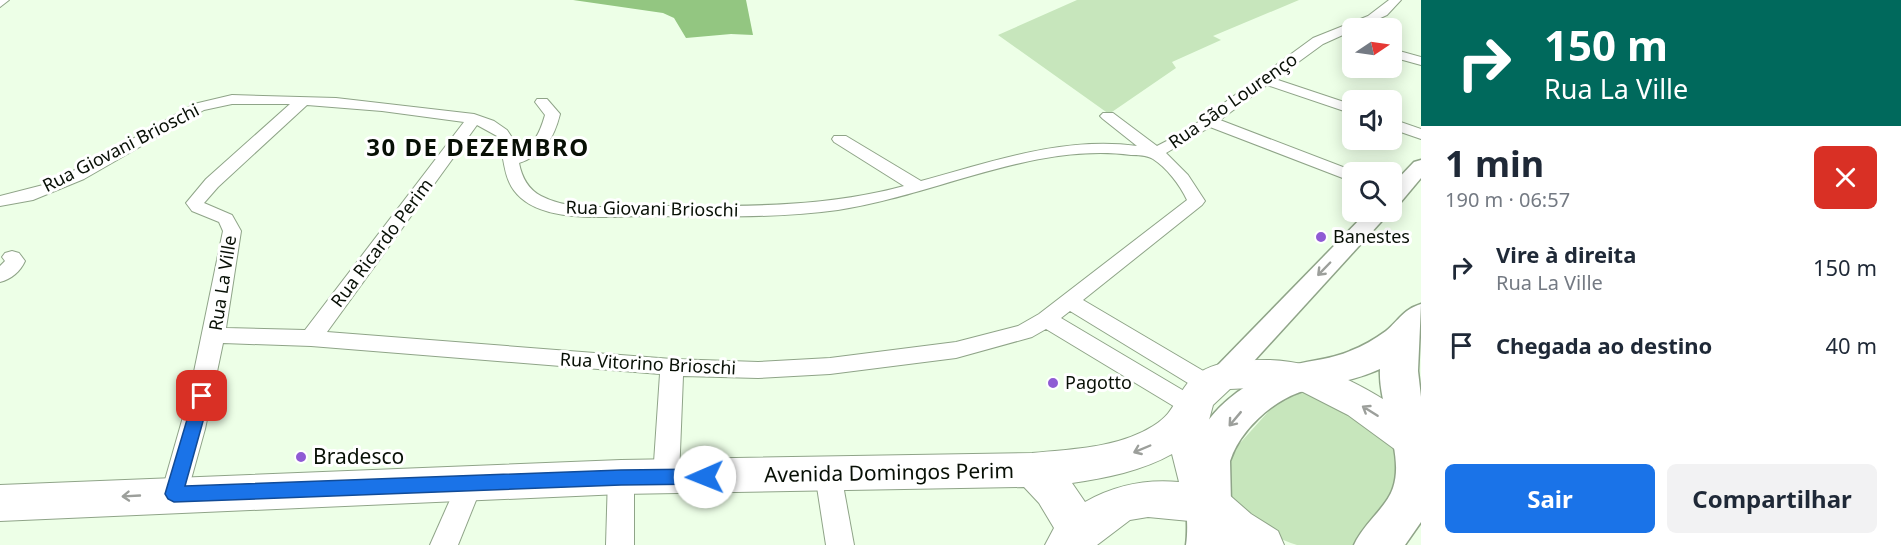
<!DOCTYPE html>
<html lang="pt">
<head>
<meta charset="utf-8">
<style>
	:root { --surface:#fff; --page:#f2f2f3; --text:#1f2937; --muted:#747a83; --accent:#1a73e8 }
	body { margin:0; font-family:"Noto Sans",sans-serif; background:var(--page); color:var(--text); height:100vh; display:flex; flex-direction:column; font-size:22px; white-space:nowrap }
	* { box-sizing:border-box; margin:0 }
	p { font-size:20px; color:var(--muted) }
	.icon { flex:none; width:33px; height:33px; fill:none; stroke:currentColor; stroke-width:2; stroke-linecap:round; stroke-linejoin:round }
	.map { position:relative; flex:1; overflow:hidden }
	.side { display:flex; flex-direction:column; background:var(--surface); width:480px }
	.side>* { flex:none }
	.guide { background:#00695c; color:#fff; overflow:hidden }
	.needle { width:39px; rotate:77deg }
	.buttons { position:absolute; left:1342px; top:18px; display:grid; gap:12px }
	.buttons a { display:grid; place-items:center; width:60px; height:60px; border-radius:9px; background:var(--surface); box-shadow:0 3px 15px #0003; font-size:30px }
	.pin { position:absolute; display:grid; place-items:center; width:51px; height:51px; color:#fff; margin:-26px; border-radius:12px; box-shadow:0 3px 9px #0006 }
	.me { position:absolute; width:66px; margin:-33px; rotate:269deg; stroke-linejoin:round; filter:drop-shadow(0 0 4px #0008) }
	.turn { display:flex; align-items:center; gap:21px; height:126px; padding:0 24px; font-size:27px }
	.turn .icon { width:78px; height:78px; stroke-width:2.5 }
	.turn b { display:block; font-size:42px; line-height:51px }
	.round { display:grid; place-items:center; flex:none; width:63px; height:63px; border-radius:9px; background:var(--page) }
	.overview { display:flex; align-items:center; justify-content:space-between; height:102px; padding:0 24px }
	h1 { font-size:36px; font-weight:700; line-height:45px }
	.cta { display:flex; gap:12px; margin-top:auto; padding:12px 24px }
	.cta a { flex:1; height:69px; border-radius:9px; background:var(--accent); color:#fff; font-size:24px; font-weight:700; line-height:69px; text-align:center }
	.cta a+a { background:var(--page); color:var(--text) }
	ul { padding:0; list-style:none }
	li { display:flex; align-items:center; gap:18px; height:78px; padding:0 24px }
	li div { flex:1 }
	li b { display:block; font-size:22px }
	li em { font-style:normal }
	main { display:flex; flex:1; min-height:0 }
	.map>svg:first-child { display:block }
	.green { fill:#c7e6bc }
	.forest { fill:#93c681 }
	.lines { fill:none; stroke-linecap:round; stroke-linejoin:round }
	.minor-casing { stroke:#8fa488; stroke-width:2 }
	.tertiary-casing { stroke:#8fa488; stroke-width:3 }
	.primary-casing { stroke:#8fa488; stroke-width:2 }
	.trunk-casing { stroke:#8fa488; stroke-width:3 }
	.minor { fill:#fff; fill-rule:evenodd }
	.tertiary { fill:#fff; fill-rule:evenodd }
	.primary { fill:#fff; fill-rule:evenodd }
	.trunk { fill:#fff; fill-rule:evenodd }
	.oneway { stroke:#9c9f9b }
	.route { fill:#1a73e8; stroke:#114b97; stroke-width:1.5 }
	.poi-dot { fill:#8f5bd4; stroke:#fff; stroke-width:2 }
	.labels { text-anchor:middle; stroke-width:6; stroke-linejoin:round; paint-order:stroke }
	.street-label { font-size:18px; fill:#081006; stroke:#fff }
	.poi-label { font-size:18px; fill:#081006; stroke:#fff; text-anchor:start }
	.near-poi-label { font-size:21px; fill:#081006; stroke:#fff; text-anchor:start }
	.near-street-label { font-size:21px; fill:#081006; stroke:#fff }
	.district-label { font-size:24px; font-weight:bold; letter-spacing:1.5px; fill:#081006; stroke:#fff }
</style>
</head>
<body>
<main>
<div class="map">
<svg width="1421" height="545" viewBox="0 0 1421 545">
	<rect width="100%" height="100%" fill="#edffe7"/>
	<g class="green">
		<path d="M1077 0H1299L1213 36 1221 40 1172 62 1176 68 1109 114 998 35Z"/>
		<path d="M1285 393H1308L1395 435 1411 470 1357 545C1339 545 1315 545 1297 545 1268 537 1238 510 1224 484L1232 452Z"/>
	</g>
	<path class="forest" d="M573 0H746L753 35 731 34 686 38 674 18 663 13Z"/>
	<g class="lines">
		<g class="minor-casing">
			<g id="minor">
				<path d="M0 0H9L0 7Z"/>
				<path d="M1389 0H1401L1387 15 1323 44 1275 79 1353 105V114L1267 85 1220 120 1356 172H1353V182L1210 127 1166 153 1188 175 1205 201 1202 205 1083 300 1217 379 1220 385 1217 391 1209 394 1201 391 1070 311 1061 318 1201 401 1205 407 1201 413 1193 416 1185 413 1046 329 1032 337 956 358 830 374 758 378 683 376 679 477 675 485 666 488 657 485 653 477 660 374 311 346 223 343 205 429 187 494 183 502 174 505 165 502 161 494 189 396 223 231 219 222 192 211 186 203 206 179 290 104H232L204 110 84 179 33 200 0 206V196L47 184 97 159 194 104 232 95 336 98 474 114 494 121 507 130 513 139 517 153C535 145 540 132 545 115L535 102 537 99H547L560 114C554 138 544 155 519 163 522 178 528 189 541 196 571 212 612 206 645 206 732 206 820 209 904 186L834 142 832 139 834 136H846L921 181C991 162 1063 136 1137 146L1103 119 1100 116 1103 113H1113L1157 146 1186 131 1313 38 1368 16ZM307 105 382 111 464 122 305 330 226 328 241 231 232 215 204 203 218 187ZM477 125 497 136C506 157 501 181 521 198 548 222 605 217 639 216 706 216 773 219 838 210 933 196 1034 142 1131 155 1137 155 1147 155 1153 159 1167 168 1180 185 1187 200L1039 314 1018 326 956 342 830 358 758 362 672 359 327 332Z"/>
				<path d="M1392 49 1421 57V65L1392 57Z"/>
				<path d="M1392 119 1421 129V139L1392 129Z"/>
				<path d="M12 251 19 253 25 261C20 272 11 279 0 282V266L5 261 2 257 5 253Z"/>
				<path d="M828 463 837 466 841 474 854 545H826L815 474 819 466Z"/>
				<path d="M621 466 630 469 634 477V545H606L608 477 612 469Z"/>
				<path d="M470 472 479 475 483 483 458 545H430L461 475Z"/>
			</g>
		</g>
		<g class="tertiary-casing">
			<g id="tertiary">
				<path d="M1421 160V178L1400 203 1392 204V185L1414 162Z"/>
				<path d="M1367 212H1390L1233 384 1223 387 1213 384 1209 377 1213 370Z"/>
			</g>
		</g>
		<g class="primary-casing">
			<path id="primary" d="M1268 360C1325 361 1376 392 1421 425V460L1404 456 1348 415 1303 392 1274 387 1230 389 1213 405 1209 420 1211 446 1217 474 1227 493 1251 514 1278 531 1284 545H1226L1200 522 1148 517 1130 520 1097 545H1045L1054 528 1039 503 1024 487 621 494 0 521V485L621 460 1032 453C1072 449 1118 448 1153 426 1171 415 1173 405 1184 388 1203 360 1238 360 1268 360ZM1172 454 1179 482C1145 479 1115 485 1085 502L1072 483C1106 478 1142 471 1172 454Z"/>
		</g>
		<g class="trunk-casing">
			<path id="trunk" d="M1421 304 1418 371 1421 397V522L1405 545H1354C1363 524 1387 507 1393 488 1405 453 1378 407 1380 369 1355 381 1329 383 1303 391 1272 401 1240 430 1230 461L1232 545H1186C1190 518 1182 490 1188 463 1199 413 1247 378 1293 365 1312 360 1332 359 1350 351 1363 346 1375 339 1386 331 1399 320 1404 309 1421 304Z"/>
		</g>
		<use href="#minor" class="minor"/>
		<use href="#tertiary" class="tertiary"/>
		<use href="#primary" class="primary"/>
		<use href="#trunk" class="trunk"/>
	</g>
	<defs><path id="oneway-shaft" d="M-6 0H5M1.5-3L5.5 0L1.5 3" fill="none" stroke-width="1.6" stroke-linecap="round" stroke-linejoin="round" transform="scale(1.5)"/></defs>
	<g class="oneway">
		<use href="#oneway-shaft" transform="translate(1324 269) rotate(134)"/>
		<use href="#oneway-shaft" transform="translate(1370 411) rotate(-148)"/>
		<use href="#oneway-shaft" transform="translate(1235 419) rotate(130)"/>
		<use href="#oneway-shaft" transform="translate(1142 449) rotate(157)"/>
		<use href="#oneway-shaft" transform="translate(131 496) rotate(177)"/>
	</g>
	<path class="route" d="M202 390 208 392 210 396 185 486 621 470 705 469 711 471 714 477 711 482 705 484 621 485 174 502 168 499 165 494 194 396 197 392Z"/>
	<g class="poi-dot">
		<circle cx="1321" cy="237" r="6"/>
		<circle cx="1053" cy="383" r="6"/>
		<circle cx="301" cy="457" r="6"/>
	</g>
	<g class="labels">
		<g class="street-label">
			<text transform="translate(1233 101) rotate(-35)" y="6">Rua São Lourenço</text>
			<text transform="translate(121 148) rotate(-27)" y="6">Rua Giovani Brioschi</text>
			<text transform="translate(652 209) rotate(1)" y="6">Rua Giovani Brioschi</text>
			<text transform="translate(382 243) rotate(-53)" y="6">Rua Ricardo Perim</text>
			<text transform="translate(223 283) rotate(-81)" y="6">Rua La Ville</text>
			<text transform="translate(648 364) rotate(3)" y="6">Rua Vitorino Brioschi</text>
		</g>
		<g class="poi-label">
			<text x="1333" y="243">Banestes</text>
			<text x="1065" y="389">Pagotto</text>
		</g>
		<g class="near-poi-label">
			<text x="313" y="464">Bradesco</text>
		</g>
		<g class="near-street-label">
			<text transform="translate(889 473) rotate(-1)" y="7">Avenida Domingos Perim</text>
		</g>
		<g class="district-label">
			<text x="478" y="156">30 DE DEZEMBRO</text>
		</g>
	</g>
</svg>
<div class="buttons">
<a><svg class="needle" viewBox="-14 -14 28 28"><path d="M0-13l5 13h-10z" fill="#e53935"/><path d="M0 13l5-13h-10z" fill="#747a83"/></svg></a>
<a><svg class="icon" aria-label="sound" viewBox="0 0 24 24"><path d="M4 9h4l5-4v14l-5-4H4zM17 9q2 3 0 6"/></svg></a>
<a><svg class="icon" aria-label="search" viewBox="0 0 24 24"><circle cx="10" cy="10" r="6"/><path d="M15 15l6 6"/></svg></a>
</div>
<div class="pin" style="left:202px;top:396px;background:#d93025"><svg class="icon" aria-label="arrive" viewBox="0 0 24 24"><path d="M6 21V4h12l-3 4 3 4H6"/></svg></div>
<svg class="me" style="left:705px;top:477px" viewBox="-20 -20 40 40"><circle r="19" fill="#fff"/><path d="M0-13L10 11 0 6-10 11z" fill="#1a73e8"/></svg>
</div>
<section class="side">
<div class="guide">
<div class="turn"><svg class="icon" aria-label="right" viewBox="0 0 24 24"><path d="M7 20v-9h11M14 6l5 5-5 5"/></svg><div><b>150 m</b>Rua La Ville</div></div>
</div>
<div class="overview"><div><h1>1 min</h1><p>190 m · 06:57</p></div><a class="round" style="background:#d93025;color:#fff"><svg class="icon" aria-label="close" viewBox="0 0 24 24"><path d="M6 6l12 12M18 6L6 18"/></svg></a></div>
<ul>
<li><svg class="icon" aria-label="right" viewBox="0 0 24 24"><path d="M7 20v-9h11M14 6l5 5-5 5"/></svg><div><b>Vire à direita</b><p>Rua La Ville</p></div><em>150 m</em></li>
<li><svg class="icon" aria-label="arrive" viewBox="0 0 24 24"><path d="M6 21V4h12l-3 4 3 4H6"/></svg><div><b>Chegada ao destino</b></div><em>40 m</em></li>
</ul>
<div class="cta"><a>Sair</a><a>Compartilhar</a></div>
</section>
</main>
</body>
</html>
